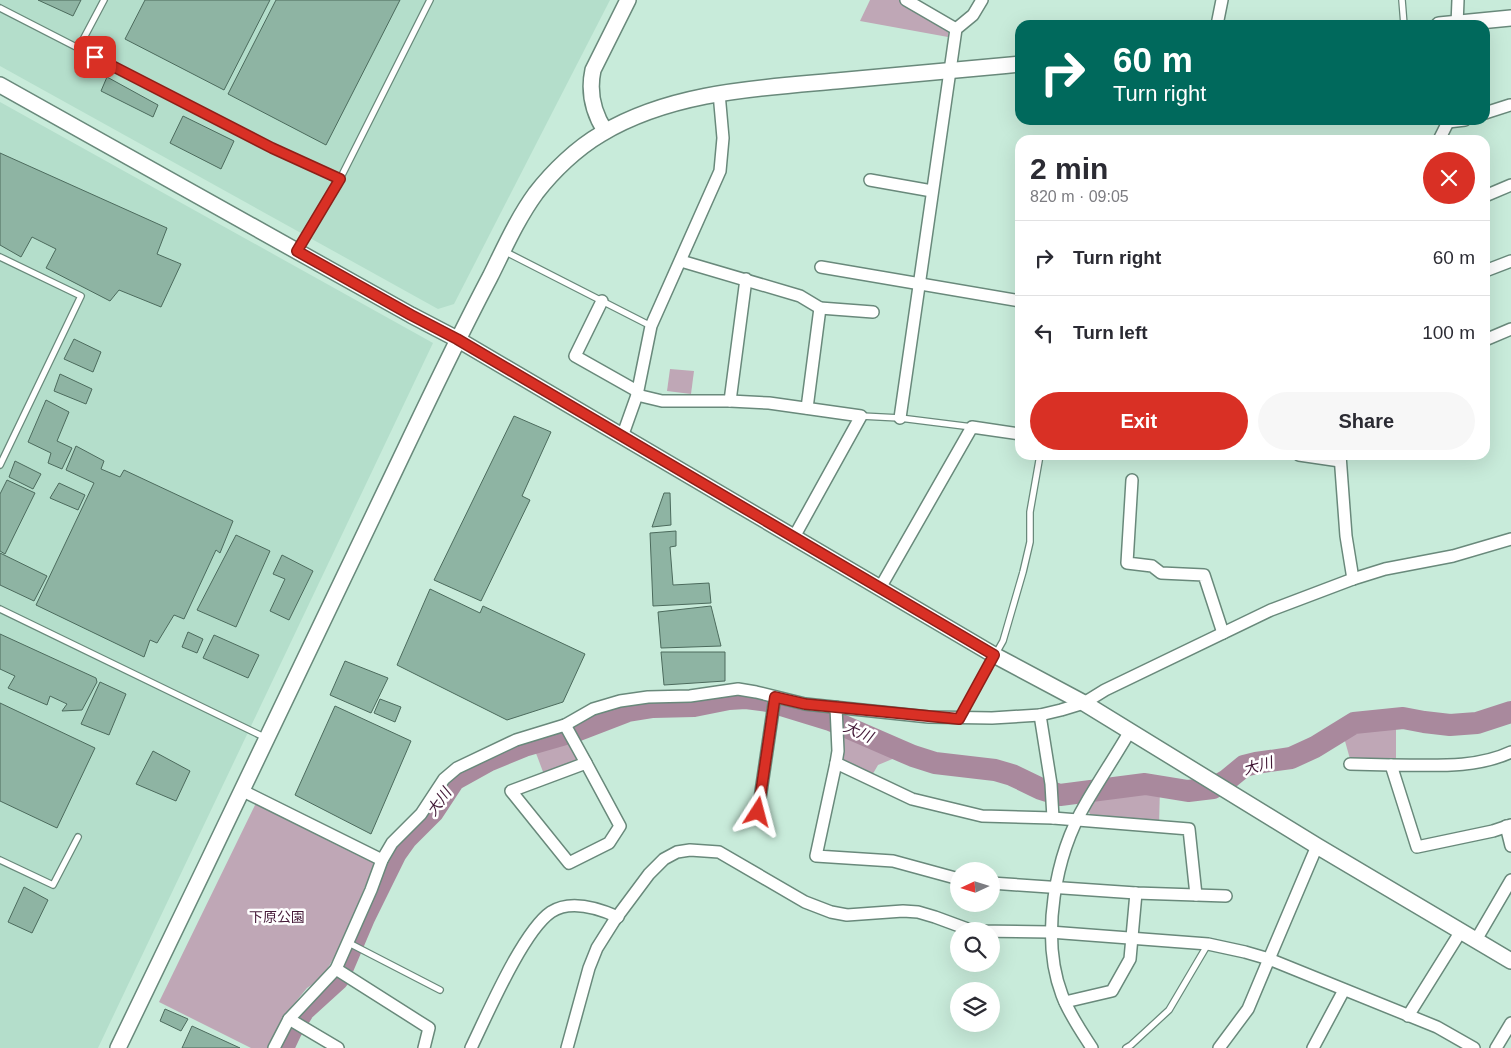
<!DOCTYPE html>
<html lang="en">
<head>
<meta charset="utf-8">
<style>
	:root { --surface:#fff; --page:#f7f7f7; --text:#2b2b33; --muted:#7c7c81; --line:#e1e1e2; --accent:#d93025 }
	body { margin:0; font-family:Arial,"Noto Sans JP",sans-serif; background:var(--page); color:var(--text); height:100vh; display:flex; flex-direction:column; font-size:19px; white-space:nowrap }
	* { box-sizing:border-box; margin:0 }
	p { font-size:16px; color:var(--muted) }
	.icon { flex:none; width:28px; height:28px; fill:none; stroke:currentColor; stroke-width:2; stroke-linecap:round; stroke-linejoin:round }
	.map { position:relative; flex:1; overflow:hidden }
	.drawer { position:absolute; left:1015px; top:135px; width:475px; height:325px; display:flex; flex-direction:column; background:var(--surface); border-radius:15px; box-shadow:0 5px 20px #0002 }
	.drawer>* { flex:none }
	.banner { position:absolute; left:1015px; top:20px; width:475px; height:105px; border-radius:15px; box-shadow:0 5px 20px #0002; background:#00695c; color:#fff; overflow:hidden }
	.needle { width:32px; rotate:266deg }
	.buttons { position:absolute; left:950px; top:862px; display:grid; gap:10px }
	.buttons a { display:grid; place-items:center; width:50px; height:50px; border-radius:50%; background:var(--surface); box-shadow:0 5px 20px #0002; font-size:25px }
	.pin { position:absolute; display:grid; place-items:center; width:42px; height:42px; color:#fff; margin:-21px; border-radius:10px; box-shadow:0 2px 8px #0006 }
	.me { position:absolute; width:55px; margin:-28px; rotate:9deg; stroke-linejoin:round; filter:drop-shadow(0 0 4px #0008) }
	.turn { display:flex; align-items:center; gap:18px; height:105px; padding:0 15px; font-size:22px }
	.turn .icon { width:65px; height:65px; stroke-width:2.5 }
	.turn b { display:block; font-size:35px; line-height:42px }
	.round { display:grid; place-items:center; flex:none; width:52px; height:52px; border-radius:26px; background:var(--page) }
	.headline { display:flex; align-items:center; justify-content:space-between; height:85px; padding:0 15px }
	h1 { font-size:30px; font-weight:700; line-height:38px }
	.action { display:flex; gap:10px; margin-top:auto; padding:10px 15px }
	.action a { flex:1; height:58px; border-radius:30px; background:var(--accent); color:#fff; font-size:20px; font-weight:700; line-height:58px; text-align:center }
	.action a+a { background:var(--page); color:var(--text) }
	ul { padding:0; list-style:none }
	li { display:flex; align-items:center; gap:15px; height:75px; padding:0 15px; border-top:1px solid var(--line) }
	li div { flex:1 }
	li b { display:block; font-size:19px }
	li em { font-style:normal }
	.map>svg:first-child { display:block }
	.built { fill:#b4decb }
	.green { fill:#bfa7b6 }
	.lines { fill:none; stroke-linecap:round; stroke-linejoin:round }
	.river { stroke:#a9899d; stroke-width:22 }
	.building { fill:#8eb4a3; stroke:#4c6b5d }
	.lane-casing { stroke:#69897b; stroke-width:8 }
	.street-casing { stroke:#69897b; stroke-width:14 }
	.secondary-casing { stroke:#69897b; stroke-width:18 }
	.lane { stroke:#fff; stroke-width:5.5 }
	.street { stroke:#fff; stroke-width:11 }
	.secondary { stroke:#fff; stroke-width:15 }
	.route-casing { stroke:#8d1f18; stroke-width:12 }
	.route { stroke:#d93025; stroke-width:9 }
	.labels { text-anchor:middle; stroke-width:5; stroke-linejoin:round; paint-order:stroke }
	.park-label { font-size:14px; fill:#451a38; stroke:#fff }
	.water-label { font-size:15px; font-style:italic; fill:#411735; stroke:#fff }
</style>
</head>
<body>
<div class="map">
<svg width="1511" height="1048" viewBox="0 0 1511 1048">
	<rect width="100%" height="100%" fill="#c8ebda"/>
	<g class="built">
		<path d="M0 0H610L454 304 438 309 0 66Z"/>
		<path d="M0 102 433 343 98 1048H0Z"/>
	</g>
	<g class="green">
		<path d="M870 0H901L949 28 948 37 860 21Z"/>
		<path d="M670 369 694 371 691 394 667 391Z"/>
		<path d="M1396 724V762L1350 759 1343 734 1354 729Z"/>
		<path d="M839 727 902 755 878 765 871 777 838 762Z"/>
		<path d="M570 735 580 756 577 765 545 777 534 748Z"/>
		<path d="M1145 786 1160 788 1159 825 1095 820 1088 811 1098 793Z"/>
		<path d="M256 803 375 863 339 949 322 978 307 988 289 1010 269 1048H251L159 1002Z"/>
	</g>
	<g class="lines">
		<path class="river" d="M283 1048 291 1031 304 1010 338 979 364 918 396 853 406 839 433 812 454 780 490 760 524 746 576 731 628 711 653 707 694 706 729 699 746 698 768 701 830 720 913 756 935 763 995 770 1012 775 1041 789 1060 795 1145 784 1188 791 1213 788 1227 780 1244 766 1256 763 1291 758 1315 747 1354 723 1403 718 1424 722 1450 725 1477 723 1511 712"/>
	</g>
	<g class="building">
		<path d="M38 0H81L73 16Z"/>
		<path d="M145 0H270L224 90 125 39Z"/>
		<path d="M276 0H400L326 145 228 94Z"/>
		<path d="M107 77 158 105 153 117 101 91Z"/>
		<path d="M183 116 234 141 221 169 170 143Z"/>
		<path d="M0 153 167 228 157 254 181 264 161 307 119 290 110 301 46 268 56 249 32 237 21 257 0 245Z"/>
		<path d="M74 339 101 352 93 372 64 359Z"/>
		<path d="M60 374 92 389 86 404 54 391Z"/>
		<path d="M46 400 69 412 57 441 72 448 62 469 48 463 51 453 28 442Z"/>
		<path d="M514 416 551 432 522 496 530 500 481 601 434 580Z"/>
		<path d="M76 446 104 461 101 469 120 477 124 470 233 521 220 553 216 550 184 619 174 615 157 643 150 640 144 657 36 605 94 483 66 470Z"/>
		<path d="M15 461 41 474 33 489 9 477Z"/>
		<path d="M7 480 35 493 5 554 0 551V494Z"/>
		<path d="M59 483 85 495 78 510 50 498Z"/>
		<path d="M664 493H670L671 525 652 527Z"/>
		<path d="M676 531V546L670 547 673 585 709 583 711 603 653 606 650 533Z"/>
		<path d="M236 535 270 551 236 627 197 610Z"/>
		<path d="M0 553 47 576 34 601 0 585Z"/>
		<path d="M282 555 313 571 289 620 270 611 285 579 273 574Z"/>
		<path d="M430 589 480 613 483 606 585 654 563 702 507 720 397 665Z"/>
		<path d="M711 606 721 646 661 648 658 612Z"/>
		<path d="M188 632 203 639 197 653 182 647Z"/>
		<path d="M0 634 96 678 97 682 82 710 62 711 67 704 50 696 47 705 8 688 15 676 0 669Z"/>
		<path d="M214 635 259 655 248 678 203 658Z"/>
		<path d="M661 652H725V681L664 685Z"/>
		<path d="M345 661 388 678 371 713 330 695Z"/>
		<path d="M100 682 126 694 109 735 81 724Z"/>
		<path d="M380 699 401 707 395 722 374 713Z"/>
		<path d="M0 703 95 748 57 828 0 801Z"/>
		<path d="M335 706 411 741 371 834 295 795Z"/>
		<path d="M153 751 190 771 176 801 136 784Z"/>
		<path d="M24 887 48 900 32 933 8 922Z"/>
		<path d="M165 1009 188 1019 181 1031 160 1021Z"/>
		<path d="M192 1026 240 1048H182Z"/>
	</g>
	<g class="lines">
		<g class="lane-casing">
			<g id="lane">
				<path d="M1402 0 1404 25"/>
				<path d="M0 8 271 147 340 179"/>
				<path d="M78 49 104 0"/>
				<path d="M298 250 340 179 430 0"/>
				<path d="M504 251 651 326"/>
				<path d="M0 257 81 296 0 465"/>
				<path d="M861 416 900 418 972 427"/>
				<path d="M0 609 266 738"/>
				<path d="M960 717 1003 641 1023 572 1030 542V512L1040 455"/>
				<path d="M0 860 53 885 78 837"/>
				<path d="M347 942 440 990"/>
				<path d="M1126 1048 1131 1045 1169 1010 1208 944"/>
			</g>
		</g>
		<g class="street-casing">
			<g id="street">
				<path d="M906 0 956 29"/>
				<path d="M1217 25 1222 0"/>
				<path d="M1457 25 1458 0"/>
				<path d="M1485 113 1510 105"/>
				<path d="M1448 122 1465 120"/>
				<path d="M1439 140 1449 120"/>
				<path d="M870 180 932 191"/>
				<path d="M1485 196 1511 185"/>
				<path d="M681 261 800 296 820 308 807 408"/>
				<path d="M821 267 1020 301"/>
				<path d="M1485 271 1511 261"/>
				<path d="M602 301 575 356 637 391"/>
				<path d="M820 308 873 312"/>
				<path d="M1485 340 1511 329"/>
				<path d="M637 395 662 401H730L769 403 861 416 794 537"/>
				<path d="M730 401 746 279"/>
				<path d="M900 418 956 29 973 15 982 0"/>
				<path d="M622 437 637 395 651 326 720 171 723 138 719 93"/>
				<path d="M1299 455 1340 461"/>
				<path d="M1340 455 1346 536 1353 579"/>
				<path d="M1132 480 1127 563 1152 566 1161 573 1204 575 1223 633"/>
				<path d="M880 588 972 427 1020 434"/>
				<path d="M836 707 838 751 836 763 912 799 982 816 1053 818 1189 829 1196 895"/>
				<path d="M1040 715 1051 784 1053 818"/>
				<path d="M565 725 586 763"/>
				<path d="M1511 752C1475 769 1431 765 1391 765L1417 847 1493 831 1511 825"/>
				<path d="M586 763 620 826 609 843 569 863 511 791Z"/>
				<path d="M836 763 816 856 893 861 959 879"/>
				<path d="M1350 764 1391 765"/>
				<path d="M243 791 382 860"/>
				<path d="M758 812 775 697"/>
				<path d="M1506 826 1511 846"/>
				<path d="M991 883 1136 893 1226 896"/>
				<path d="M1476 940 1511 880"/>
				<path d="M336 969 429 1028 424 1048"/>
				<path d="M1065 1002 1112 991 1130 959 1136 893"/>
				<path d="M1408 1016 1461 931"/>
				<path d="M289 1019 338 1048"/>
				<path d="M274 1048 289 1019 336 969 371 890 382 860 392 843 421 814 444 779 457 768 516 740 565 725 593 709 620 701 648 697 690 696 738 689 756 692 805 704 929 717 992 718 1040 715 1061 710 1084 703 1105 690 1271 610 1353 579 1385 569 1453 556 1511 539"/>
				<path d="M471 1048C487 1015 523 931 551 912 571 899 598 908 618 917"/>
				<path d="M567 1048 589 968 597 948 614 921 649 874 664 859 677 852 690 850 719 852 805 902 831 912 847 915 903 911 918 912 935 917 973 931 1050 932 1208 944 1245 952 1269 959 1317 846"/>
				<path d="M1092 1048C1081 1031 1069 1014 1062 995 1040 937 1055 855 1086 803 1100 779 1116 755 1130 731"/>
				<path d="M1219 1048 1248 1009 1269 959 1437 1027 1474 1048"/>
				<path d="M1313 1048 1344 990"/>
				<path d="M1496 1048 1511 1023"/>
			</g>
		</g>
		<g class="secondary-casing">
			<g id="secondary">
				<path d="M1439 25 1511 18"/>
				<path d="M0 85 411 315 457 339 994 655 1084 703 1317 846 1511 961"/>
				<path d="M605 131C593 112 588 93 593 70L628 0"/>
				<path d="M118 1048C208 862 297 676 386 489 420 418 453 347 490 277 504 249 517 219 536 193 553 171 577 148 601 134 671 92 757 88 836 81 898 75 959 70 1020 64"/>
			</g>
		</g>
		<use href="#lane" class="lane"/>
		<use href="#street" class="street"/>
		<use href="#secondary" class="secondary"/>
	</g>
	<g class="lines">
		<g class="route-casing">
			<path id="route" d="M95 57 272 148 340 179 297 251 411 315 457 339 994 655 959 719 805 704 775 697 758 812"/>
		</g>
		<use href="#route" class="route"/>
	</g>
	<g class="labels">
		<g class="park-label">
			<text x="277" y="922">下原公園</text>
		</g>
		<g class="water-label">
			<text transform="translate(858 732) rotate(24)" y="5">大川</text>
			<text transform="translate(1258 766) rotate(-15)" y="5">大川</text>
			<text transform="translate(439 802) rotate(-54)" y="5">大川</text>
		</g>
	</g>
</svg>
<div class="buttons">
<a><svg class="needle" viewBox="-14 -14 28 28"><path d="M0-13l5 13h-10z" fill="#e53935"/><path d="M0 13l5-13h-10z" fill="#7c7c81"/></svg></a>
<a><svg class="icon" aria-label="search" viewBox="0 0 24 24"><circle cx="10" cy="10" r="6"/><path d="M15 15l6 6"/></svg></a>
<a><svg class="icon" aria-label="layers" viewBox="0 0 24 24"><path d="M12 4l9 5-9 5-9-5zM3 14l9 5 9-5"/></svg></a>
</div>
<div class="pin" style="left:95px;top:57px;background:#d93025"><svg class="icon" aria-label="arrive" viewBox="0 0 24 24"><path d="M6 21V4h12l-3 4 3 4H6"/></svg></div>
<svg class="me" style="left:758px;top:812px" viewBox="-20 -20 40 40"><path d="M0-17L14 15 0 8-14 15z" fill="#d93025" stroke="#fff" stroke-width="4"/></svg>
<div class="banner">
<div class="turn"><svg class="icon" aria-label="right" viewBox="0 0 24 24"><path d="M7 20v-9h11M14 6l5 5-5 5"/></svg><div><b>60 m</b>Turn right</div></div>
</div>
<section class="drawer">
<div class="headline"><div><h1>2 min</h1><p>820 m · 09:05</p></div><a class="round" style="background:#d93025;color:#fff"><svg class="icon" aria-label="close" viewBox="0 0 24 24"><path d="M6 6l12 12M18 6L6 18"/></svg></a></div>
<ul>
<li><svg class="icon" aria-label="right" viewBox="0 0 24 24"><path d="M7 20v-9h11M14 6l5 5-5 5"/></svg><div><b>Turn right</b></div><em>60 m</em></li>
<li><svg class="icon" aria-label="left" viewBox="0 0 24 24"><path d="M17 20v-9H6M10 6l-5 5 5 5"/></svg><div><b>Turn left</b></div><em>100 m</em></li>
</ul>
<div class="action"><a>Exit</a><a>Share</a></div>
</section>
</div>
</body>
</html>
